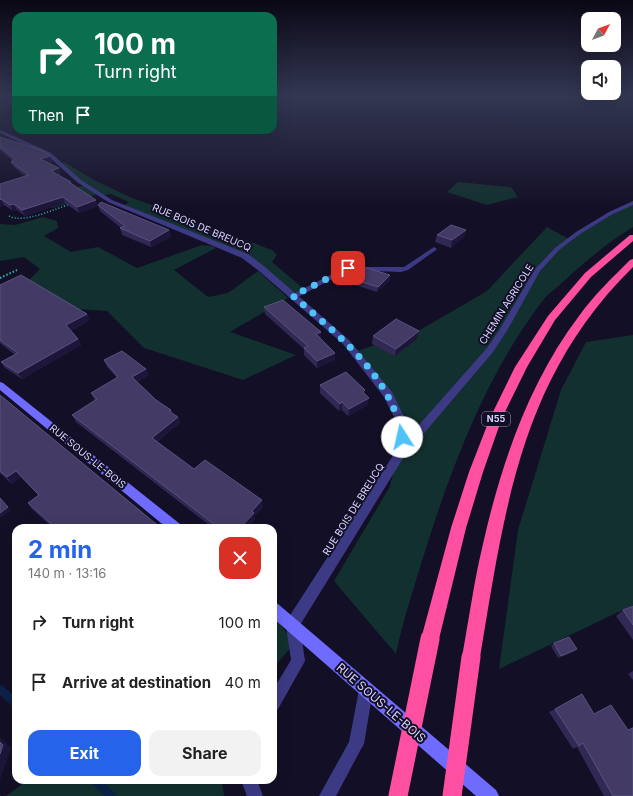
<!DOCTYPE html>
<html lang="en">
<head>
<meta charset="utf-8">
<style>
	:root { --surface:#fff; --page:#f2f2f2; --text:#222; --muted:#767676; --accent:#2563eb }
	body { margin:0; font-family:Inter,sans-serif; background:var(--page); color:var(--text); height:100vh; display:flex; flex-direction:column; font-size:15px; white-space:nowrap }
	* { box-sizing:border-box; margin:0 }
	p { font-size:13px; color:var(--muted) }
	.icon { flex:none; width:22px; height:22px; fill:none; stroke:currentColor; stroke-width:2; stroke-linecap:round; stroke-linejoin:round }
	.map { position:relative; flex:1; overflow:hidden }
	.panel { position:absolute; left:12px; top:524px; width:265px; height:260px; display:flex; flex-direction:column; background:var(--surface); border-radius:12px; box-shadow:0 4px 16px #0002 }
	.panel>* { flex:none }
	.hud { position:absolute; left:12px; top:12px; width:265px; height:122px; border-radius:12px; box-shadow:0 4px 16px #0002; background:#0b6e4f; color:#fff; overflow:hidden }
	.needle { width:26px; rotate:49deg }
	.controls { position:absolute; left:581px; top:12px; display:grid; gap:8px }
	.controls a { display:grid; place-items:center; width:40px; height:40px; border-radius:8px; background:var(--surface); box-shadow:0 4px 16px #0002; font-size:20px }
	.pin { position:absolute; display:grid; place-items:center; width:34px; height:34px; color:#fff; margin:-17px; border-radius:8px; box-shadow:0 2px 6px #0006 }
	.me { position:absolute; width:44px; margin:-22px; rotate:350deg; stroke-linejoin:round; filter:drop-shadow(0 0 3px #0008) }
	.turn { display:flex; align-items:center; gap:14px; height:84px; padding:0 16px; font-size:18px }
	.turn .icon { width:52px; height:52px; stroke-width:2.5 }
	.turn b { display:block; font-size:28px; line-height:34px }
	.then { display:flex; align-items:center; height:38px; padding:0 16px; background:#0003; gap:8px; font-size:15px }
	.round { display:grid; place-items:center; flex:none; width:42px; height:42px; border-radius:12px; background:var(--page) }
	.overview { display:flex; align-items:center; justify-content:space-between; height:68px; padding:0 16px }
	h1 { font-size:24px; font-weight:700; line-height:30px; color:var(--accent) }
	.cta { display:flex; gap:8px; margin-top:auto; padding:8px 16px }
	.cta a { flex:1; height:46px; border-radius:12px; background:var(--accent); color:#fff; font-size:16px; font-weight:700; line-height:46px; text-align:center }
	.cta a+a { background:var(--page); color:var(--text) }
	ul { padding:0; list-style:none }
	li { display:flex; align-items:center; gap:12px; height:60px; padding:0 16px }
	li div { flex:1 }
	li b { display:block; font-size:15px }
	li em { font-style:normal }
	.map>svg:first-child { display:block }
	.green { fill:#12302f }
	.lines { fill:none; stroke-linecap:round; stroke-linejoin:round }
	.stream { fill:#0c2248; fill-rule:evenodd }
	.path-far1 { stroke:#2fb8b0; stroke-width:1.5; stroke-dasharray:1 2; stroke-linecap:butt }
	.path { stroke:#2fb8b0; stroke-width:2; stroke-dasharray:1.5 2; stroke-linecap:butt }
	.lane { fill:#3d3a85; fill-rule:evenodd }
	.street { fill:#3d3a85; fill-rule:evenodd }
	.secondary { fill:#6f6bff; fill-rule:evenodd }
	.highway { fill:#ff4fa3; fill-rule:evenodd }
	.highway-bridge { stroke:#ff4fa3; stroke-width:19 }
	.wall { fill:#312854 }
	.shaded-wall { fill:#1d163a }
	.building { fill:#433a66; stroke:#5a527e }
	.route { stroke:#4fc3f7; stroke-width:7; stroke-dasharray:0 12.6 }
	.labels { text-anchor:middle; stroke-width:4; stroke-linejoin:round; paint-order:stroke }
	.shield { fill:#130f26; stroke:#9e99be; stroke-width:1 }
	.shield-label { font-size:9px; font-weight:bold; fill:#d9d4ff }
	.street-label { font-size:10px; fill:#d9d4ff; stroke:#130f26 }
	.near-street-label { font-size:12px; fill:#d9d4ff; stroke:#130f26 }
</style>
</head>
<body>
<div class="map">
<svg width="633" height="796" viewBox="0 0 633 796">
	<rect width="100%" height="100%" fill="#130f26"/>
	<g class="green">
		<path d="M64 162 94 180 130 197 272 250 277 255 272 262 305 290 293 296 245 256 123 206 129 202 111 194 101 196 98 194 53 208 37 200 85 185 60 163Z"/>
		<path d="M458 182 511 187 518 197 487 205 447 192Z"/>
		<path d="M633 203V227C608 242 586 261 564 281 558 287 550 292 544 299 487 372 450 470 423 558 413 590 403 621 396 654L334 581 389 488 399 455V417L354 352 420 330 487 291 547 227 569 239Z"/>
		<path d="M43 217 57 221 58 228 44 236 71 252 98 247 137 268 202 245 212 246 216 248 174 270 208 297 228 293 258 271 288 298 230 332 296 355 243 380 144 348 107 311 77 309 29 280 40 269 24 257 0 261V224L15 225Z"/>
		<path d="M633 335V605L499 669 518 530 561 390 586 342Z"/>
		<path d="M273 613 294 644 273 668Z"/>
		<path d="M28 780H222L224 796H6Z"/>
	</g>
	<g class="lines">
		<g class="stream">
			<path d="M0 685 3 686 16 698V708L13 707 0 695Z"/>
			<path d="M89 780H101L115 793 117 796H105L91 783Z"/>
		</g>
		<path class="path-far1" d="M9 216C23 224 55 209 70 204"/>
		<path class="path" d="M0 278 17 270"/>
		<g class="lane">
			<path d="M633 201V205L613 214 580 234 559 250 540 271 508 329 493 352 403 458 399 459 395 458 394 455 395 452 487 348 500 329 535 269 555 248 576 232 609 212Z"/>
			<path d="M434 247 437 249 436 250 408 270 401 272 349 270 296 298H290L289 296 346 267H404Z"/>
			<path d="M293 619 298 621 300 626 305 661 278 709 273 711V690L291 660 286 626 288 621Z"/>
			<path d="M366 683 371 685 373 690 364 744 361 749 336 796H319L349 742 359 690 361 685Z"/>
			<path d="M241 780H257L263 796H247Z"/>
		</g>
		<path class="street" d="M0 130 51 153 81 180 112 200 248 254 265 267 349 340 392 392 404 417 407 437 405 455 297 630 292 632 287 630 285 625 287 620 394 454 397 437 394 417 384 397 343 344 259 271 242 258 108 202 77 182 47 155 0 133Z"/>
		<g class="secondary">
			<path d="M0 382 3 383 180 524 182 528H167L0 390Z"/>
			<path d="M273 602 278 604 496 790 499 796H476L273 618Z"/>
		</g>
		<g class="highway">
			<path d="M630 235H633V241L591 277 555 320 527 367 502 418 483 472 466 528 439 639 436 645 430 648 424 645 421 639 451 528 469 472 490 418 515 367 548 316 585 273Z"/>
			<path d="M633 259V267C520 378 505 509 480 657L477 663 471 666 465 663 462 657C469 619 474 581 483 544 501 464 529 382 579 316 594 295 612 278 630 260Z"/>
		</g>
		<g class="highway-bridge">
			<path d="M398 796 430 639"/>
			<path d="M452 796 471 657"/>
		</g>
	</g>
	<g class="wall">
		<path d="M0 137 50 156 52 162 48 163 61 174 58 175 72 184 98 206 79 213 65 203 25 216 17 210 13 211 4 205 0 207V184L25 176 14 167 11 162 13 161 0 150Z"/>
		<path d="M98 205 169 230 171 237 151 247 122 235 120 228H121L100 211Z"/>
		<path d="M466 230 464 237 451 248 435 242 437 235Z"/>
		<path d="M337 274 390 280 377 292 337 279Z"/>
		<path d="M0 285 87 314 89 320 71 331 78 339 81 345 22 379 5 368 1 362 15 355 0 343Z"/>
		<path d="M264 307 321 332V338L320 339 335 353V360L317 368 304 355V349L265 314Z"/>
		<path d="M373 336 417 339 395 356 372 344Z"/>
		<path d="M104 360 146 369 149 375 137 382 156 400 171 410 172 413 178 417 180 423 157 442 194 469 263 507 255 515V519L247 528H213L76 422 72 415 95 401 91 393 117 378 107 367Z"/>
		<path d="M320 385 365 394 368 405 348 416 342 410 339 411 320 393Z"/>
		<path d="M0 395 161 528H53L32 509 28 503 38 495 21 477 12 484 0 473Z"/>
		<path d="M633 606V640L616 616 623 610Z"/>
		<path d="M554 643 577 649 574 652 558 658 551 646Z"/>
		<path d="M633 671V680L628 674Z"/>
		<path d="M555 709 594 714 628 730 633 727V796H604L577 747 573 749 549 712Z"/>
	</g>
	<g class="shaded-wall">
		<path d="M50 156 52 162 42 164 40 159Z"/>
		<path d="M59 168 61 174 53 177 51 171Z"/>
		<path d="M63 197 65 203 25 216 22 210Z"/>
		<path d="M1 199 4 205 0 207V200Z"/>
		<path d="M96 200 98 206 79 213 77 207Z"/>
		<path d="M14 204 17 210 13 211 10 205Z"/>
		<path d="M169 230 171 237 151 247 150 241Z"/>
		<path d="M466 230 464 237 451 248 452 240Z"/>
		<path d="M390 275V280L377 292 378 287Z"/>
		<path d="M87 314 89 320 69 332 66 325Z"/>
		<path d="M419 331 417 339 395 356 396 349Z"/>
		<path d="M321 332V338L316 341V334Z"/>
		<path d="M78 339 81 345 22 379 18 373Z"/>
		<path d="M335 353V360L317 368V361Z"/>
		<path d="M146 369 149 375 134 384 132 377Z"/>
		<path d="M369 398 368 405 348 416 349 409Z"/>
		<path d="M342 402V410L339 411 340 404Z"/>
		<path d="M178 417 180 423 154 444 152 438Z"/>
		<path d="M16 471 21 477 12 484 7 477Z"/>
		<path d="M262 500 263 507 255 515V519L247 528H240L252 511Z"/>
		<path d="M8 507 11 511 0 518V513Z"/>
		<path d="M577 649 574 652 558 658 561 656Z"/>
		<path d="M0 737 11 748 0 780Z"/>
	</g>
	<g class="building">
		<path d="M0 137 44 151 50 156 40 159 59 168 51 171 71 182H69L96 200 77 207 63 197 22 210 14 204 10 205 1 199 0 200V184L29 175 11 162 15 159 0 147Z"/>
		<path d="M101 202 169 230 150 241 120 228 125 226 98 205Z"/>
		<path d="M451 225 466 230 452 240 437 235Z"/>
		<path d="M350 266 364 267 390 275 378 287 337 274Z"/>
		<path d="M21 275 87 314 66 325 78 339 18 373 1 362 18 353 0 340V285Z"/>
		<path d="M283 300 321 332 316 334 335 353 317 361 304 348 308 346 264 307Z"/>
		<path d="M396 319 419 331 396 349 373 336Z"/>
		<path d="M122 351 146 369 132 377 156 400 171 410 169 411 178 417 152 438 194 469 205 460 262 500 252 511 254 513 240 528H219L72 415 97 399 91 393 118 377 104 360Z"/>
		<path d="M346 372 365 390 363 392 369 398 349 409 342 402 340 404 320 385Z"/>
		<path d="M0 395 161 528H56L28 503 39 495 16 471 7 477 0 471Z"/>
		<path d="M0 498 8 507 0 513Z"/>
		<path d="M633 606V625L623 610Z"/>
		<path d="M569 637 577 649 561 656 554 643Z"/>
		<path d="M582 694 594 714 611 705 628 730 633 728V796H613L583 743 579 746 555 709Z"/>
		<path d="M0 742 3 745 0 754Z"/>
	</g>
	<linearGradient id="sky" x2="0" y2="1"><stop stop-color="#0a0815"/><stop offset="0.46" stop-color="#333752"/><stop offset="1" stop-color="#333752" stop-opacity="0"/></linearGradient>
	<rect width="633" height="208" fill="url(#sky)"/>
	<g class="lines">
		<path class="route" d="M348 268 293 296C337 334 392 376 402 437"/>
	</g>
	<g class="labels">
		<rect class="shield" x="482" y="412" width="28" height="14" rx="3"/>
		<g class="shield-label">
			<text x="496" y="422">N55</text>
		</g>
		<g class="street-label">
			<text transform="translate(202 227) rotate(23)" y="4">RUE BOIS DE BREUCQ</text>
			<text transform="translate(506 304) rotate(-58)" y="4">CHEMIN AGRICOLE</text>
			<text transform="translate(88 456) rotate(39)" y="4">RUE SOUS-LE-BOIS</text>
			<text transform="translate(353 509) rotate(-58)" y="4">RUE BOIS DE BREUCQ</text>
		</g>
		<g class="near-street-label">
			<text transform="translate(381 703) rotate(41)" y="4">RUE SOUS-LE-BOIS</text>
		</g>
	</g>
</svg>
<div class="controls">
<a><svg class="needle" viewBox="-14 -14 28 28"><path d="M0-13l5 13h-10z" fill="#e53935"/><path d="M0 13l5-13h-10z" fill="#767676"/></svg></a>
<a><svg class="icon" aria-label="sound" viewBox="0 0 24 24"><path d="M4 9h4l5-4v14l-5-4H4zM17 9q2 3 0 6"/></svg></a>
</div>
<div class="pin" style="left:348px;top:268px;background:#d93025"><svg class="icon" aria-label="arrive" viewBox="0 0 24 24"><path d="M6 21V4h12l-3 4 3 4H6"/></svg></div>
<svg class="me" style="left:402px;top:437px" viewBox="-20 -20 40 40"><circle r="19" fill="#fff"/><path d="M0-13L10 11 0 6-10 11z" fill="#4fc3f7"/></svg>
<div class="hud">
<div class="turn"><svg class="icon" aria-label="right" viewBox="0 0 24 24"><path d="M7 20v-9h11M14 6l5 5-5 5"/></svg><div><b>100 m</b>Turn right</div></div>
<div class="then">Then<svg class="icon" aria-label="arrive" viewBox="0 0 24 24"><path d="M6 21V4h12l-3 4 3 4H6"/></svg></div>
</div>
<section class="panel">
<div class="overview"><div><h1>2 min</h1><p>140 m · 13:16</p></div><a class="round" style="background:#d93025;color:#fff"><svg class="icon" aria-label="close" viewBox="0 0 24 24"><path d="M6 6l12 12M18 6L6 18"/></svg></a></div>
<ul>
<li><svg class="icon" aria-label="right" viewBox="0 0 24 24"><path d="M7 20v-9h11M14 6l5 5-5 5"/></svg><div><b>Turn right</b></div><em>100 m</em></li>
<li><svg class="icon" aria-label="arrive" viewBox="0 0 24 24"><path d="M6 21V4h12l-3 4 3 4H6"/></svg><div><b>Arrive at destination</b></div><em>40 m</em></li>
</ul>
<div class="cta"><a>Exit</a><a>Share</a></div>
</section>
</div>
</body>
</html>
